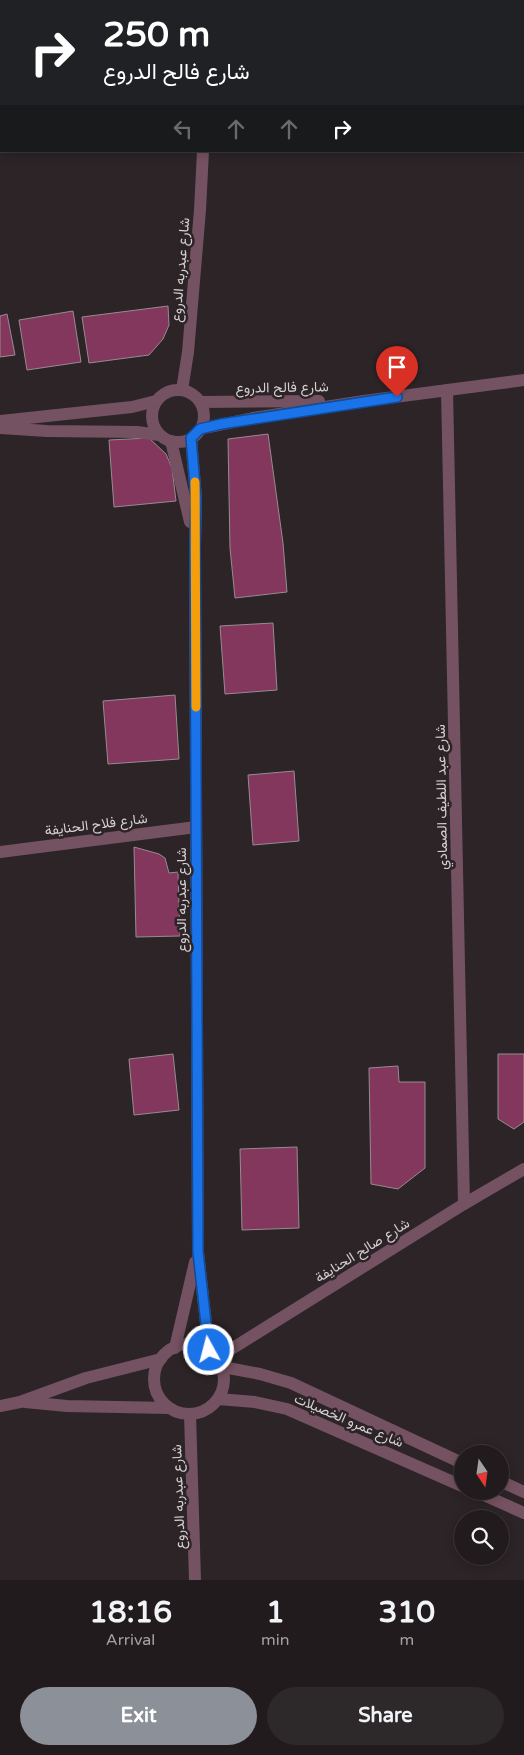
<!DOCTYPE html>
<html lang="en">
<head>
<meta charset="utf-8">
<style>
	:root { --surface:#211b1d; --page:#2d282a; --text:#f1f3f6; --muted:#a2a1a4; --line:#3e393b; --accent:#8c9099 }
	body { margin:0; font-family:"Varela Round",Vazirmatn,sans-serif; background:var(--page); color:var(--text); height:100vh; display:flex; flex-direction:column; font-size:19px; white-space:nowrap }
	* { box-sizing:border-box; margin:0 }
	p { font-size:16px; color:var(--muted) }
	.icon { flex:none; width:28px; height:28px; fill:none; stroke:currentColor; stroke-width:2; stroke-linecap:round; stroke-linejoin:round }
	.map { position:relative; height:1580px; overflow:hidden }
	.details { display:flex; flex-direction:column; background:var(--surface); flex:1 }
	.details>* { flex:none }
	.guide { position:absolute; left:0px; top:0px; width:525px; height:152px; box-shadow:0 2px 12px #0003,0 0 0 1px var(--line); background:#202124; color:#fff; overflow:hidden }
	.needle { width:32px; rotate:167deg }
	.tools { position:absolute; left:454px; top:1445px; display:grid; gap:10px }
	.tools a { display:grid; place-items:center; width:55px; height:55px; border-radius:50%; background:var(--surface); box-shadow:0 2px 12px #0003,0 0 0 1px var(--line); font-size:25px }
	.pin { position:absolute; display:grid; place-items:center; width:42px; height:42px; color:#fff; margin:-51px -21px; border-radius:50% 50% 50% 0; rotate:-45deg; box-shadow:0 0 5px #0007 }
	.pin .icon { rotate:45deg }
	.me { position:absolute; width:55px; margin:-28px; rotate:353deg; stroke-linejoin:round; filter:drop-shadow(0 0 4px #0008) }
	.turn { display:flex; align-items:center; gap:18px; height:105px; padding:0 20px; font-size:22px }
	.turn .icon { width:65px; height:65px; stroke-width:2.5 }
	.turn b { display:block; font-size:35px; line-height:42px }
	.lanes { display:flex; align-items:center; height:48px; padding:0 20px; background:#0003; justify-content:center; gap:25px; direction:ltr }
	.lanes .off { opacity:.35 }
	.eta { display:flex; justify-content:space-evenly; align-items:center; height:85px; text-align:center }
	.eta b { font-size:30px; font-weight:800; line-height:35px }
	.button { display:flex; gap:10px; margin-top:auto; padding:10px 20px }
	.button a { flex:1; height:58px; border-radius:30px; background:var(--accent); color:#fff; font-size:20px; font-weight:800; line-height:58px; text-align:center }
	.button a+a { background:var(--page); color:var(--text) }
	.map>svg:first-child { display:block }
	.building { fill:#83375d; stroke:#968c90 }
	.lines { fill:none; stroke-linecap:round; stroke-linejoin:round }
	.minor { stroke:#755261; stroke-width:12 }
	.tertiary { stroke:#755261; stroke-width:12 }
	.route-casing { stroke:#114b97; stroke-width:12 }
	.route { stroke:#1a73e8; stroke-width:9 }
	.slow { stroke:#f59e0b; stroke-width:9 }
	.labels { text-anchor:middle; stroke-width:5; stroke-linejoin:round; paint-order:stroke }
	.street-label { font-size:14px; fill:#d6d0d2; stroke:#2c2427 }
</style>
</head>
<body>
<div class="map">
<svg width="524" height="1580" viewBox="0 0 524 1580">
	<rect width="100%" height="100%" fill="#2c2427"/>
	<g class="building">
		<path d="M168 306 169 325 163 339 149 355 89 363 82 317Z"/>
		<path d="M73 311 81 362 27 370 19 320Z"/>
		<path d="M7 314 15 355 0 357V316Z"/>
		<path d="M268 434 283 543 287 592 235 598 230 548 228 439Z"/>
		<path d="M149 438 166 454 172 468 176 501 114 507 109 440Z"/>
		<path d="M273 623 277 690 225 694 220 626Z"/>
		<path d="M175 695 179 759 108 764 103 701Z"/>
		<path d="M294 771 299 841 253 845 248 775Z"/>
		<path d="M134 847 159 854 165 858 169 873 178 872 180 936 136 937Z"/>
		<path d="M173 1054 179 1110 134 1115 129 1059Z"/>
		<path d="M498 1054H524V1122L514 1129 498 1119Z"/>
		<path d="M398 1066 399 1082H425V1168L398 1189 371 1184 369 1068Z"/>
		<path d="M297 1147 299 1228 242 1230 240 1149Z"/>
	</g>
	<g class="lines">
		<g class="minor">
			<path d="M216 1V0"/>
			<path d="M465 1V0"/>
			<path d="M0 22H1"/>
			<path d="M182 390 188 352 200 210 203 151"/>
			<path d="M447 390 464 1204"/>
			<path d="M191 438 196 498 195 547 198 1252 209 1350"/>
			<path d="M171 441 190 522"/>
			<path d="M0 852 196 827"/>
			<path d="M175 1348 195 1262"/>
			<path d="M217 1358 464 1204 524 1169"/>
			<path d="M190 1414 195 1580"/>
		</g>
		<g class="tertiary">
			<circle cx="178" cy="416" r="26"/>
			<path d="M200 402 319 401"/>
			<path d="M0 421 132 407 156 401"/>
			<path d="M0 428 47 431 137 432 159 435"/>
			<path d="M200 429 253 418 364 401 524 380"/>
			<circle cx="189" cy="1379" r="35"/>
			<path d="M223 1367 260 1374 291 1383 462 1463"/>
			<path d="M218 1399 255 1402 287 1409 462 1486"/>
			<path d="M25 1402 67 1406 169 1408"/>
			<path d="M0 1406 20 1402 86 1378 161 1359"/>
			<path d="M500 1481 524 1492"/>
			<path d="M475 1491 524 1513"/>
		</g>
	</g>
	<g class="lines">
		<g class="route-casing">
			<path id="route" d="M209 1350 198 1252 195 547 196 498 191 438 200 429 221 424 397 397"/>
		</g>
		<use href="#route" class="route"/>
		<path class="slow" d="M195 482 196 707"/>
	</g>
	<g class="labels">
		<g class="street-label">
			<text transform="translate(180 270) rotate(-85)" y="5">شارع عبدربه الدروع</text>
			<text transform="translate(282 387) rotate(-1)" y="5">شارع فالح الدروع</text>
			<text transform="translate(441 797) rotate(-91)" y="5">شارع عبد اللطيف الصمادي</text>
			<text transform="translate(96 824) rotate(-7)" y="5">شارع فلاح الحنايفة</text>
			<text transform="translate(181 900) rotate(-90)" y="5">شارع عبدربه الدروع</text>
			<text transform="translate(362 1250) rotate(-32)" y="5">شارع صالح الحنايفة</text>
			<text transform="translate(349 1420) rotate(23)" y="5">شارع عمرو الخصيلات</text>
			<text transform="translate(178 1497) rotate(-92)" y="5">شارع عبدربه الدروع</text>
		</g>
	</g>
</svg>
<div class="tools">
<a><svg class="needle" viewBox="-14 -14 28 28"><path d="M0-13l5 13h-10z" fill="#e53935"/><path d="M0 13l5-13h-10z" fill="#a2a1a4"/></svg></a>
<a><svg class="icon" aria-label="search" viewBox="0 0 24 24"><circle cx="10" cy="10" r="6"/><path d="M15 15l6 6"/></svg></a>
</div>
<div class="pin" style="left:397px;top:397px;background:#d93025"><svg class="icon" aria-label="arrive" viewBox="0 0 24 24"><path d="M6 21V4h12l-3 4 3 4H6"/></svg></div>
<svg class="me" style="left:209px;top:1350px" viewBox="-20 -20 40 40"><circle r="17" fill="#1a73e8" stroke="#fff" stroke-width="3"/><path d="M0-11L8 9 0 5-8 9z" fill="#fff"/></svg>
<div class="guide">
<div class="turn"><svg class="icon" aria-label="right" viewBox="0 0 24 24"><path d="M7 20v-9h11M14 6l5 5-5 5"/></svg><div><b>250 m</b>شارع فالح الدروع</div></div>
<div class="lanes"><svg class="icon off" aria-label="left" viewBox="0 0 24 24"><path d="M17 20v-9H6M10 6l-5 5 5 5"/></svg><svg class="icon off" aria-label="ahead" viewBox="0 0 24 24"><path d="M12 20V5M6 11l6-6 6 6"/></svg><svg class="icon off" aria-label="ahead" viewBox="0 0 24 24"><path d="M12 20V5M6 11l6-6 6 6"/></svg><svg class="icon" aria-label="right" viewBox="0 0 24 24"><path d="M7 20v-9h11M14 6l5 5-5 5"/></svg></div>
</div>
</div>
<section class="details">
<div class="eta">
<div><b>18:16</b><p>Arrival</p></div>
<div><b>1</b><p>min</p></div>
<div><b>310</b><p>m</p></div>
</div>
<div class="button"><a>Exit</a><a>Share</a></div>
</section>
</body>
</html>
